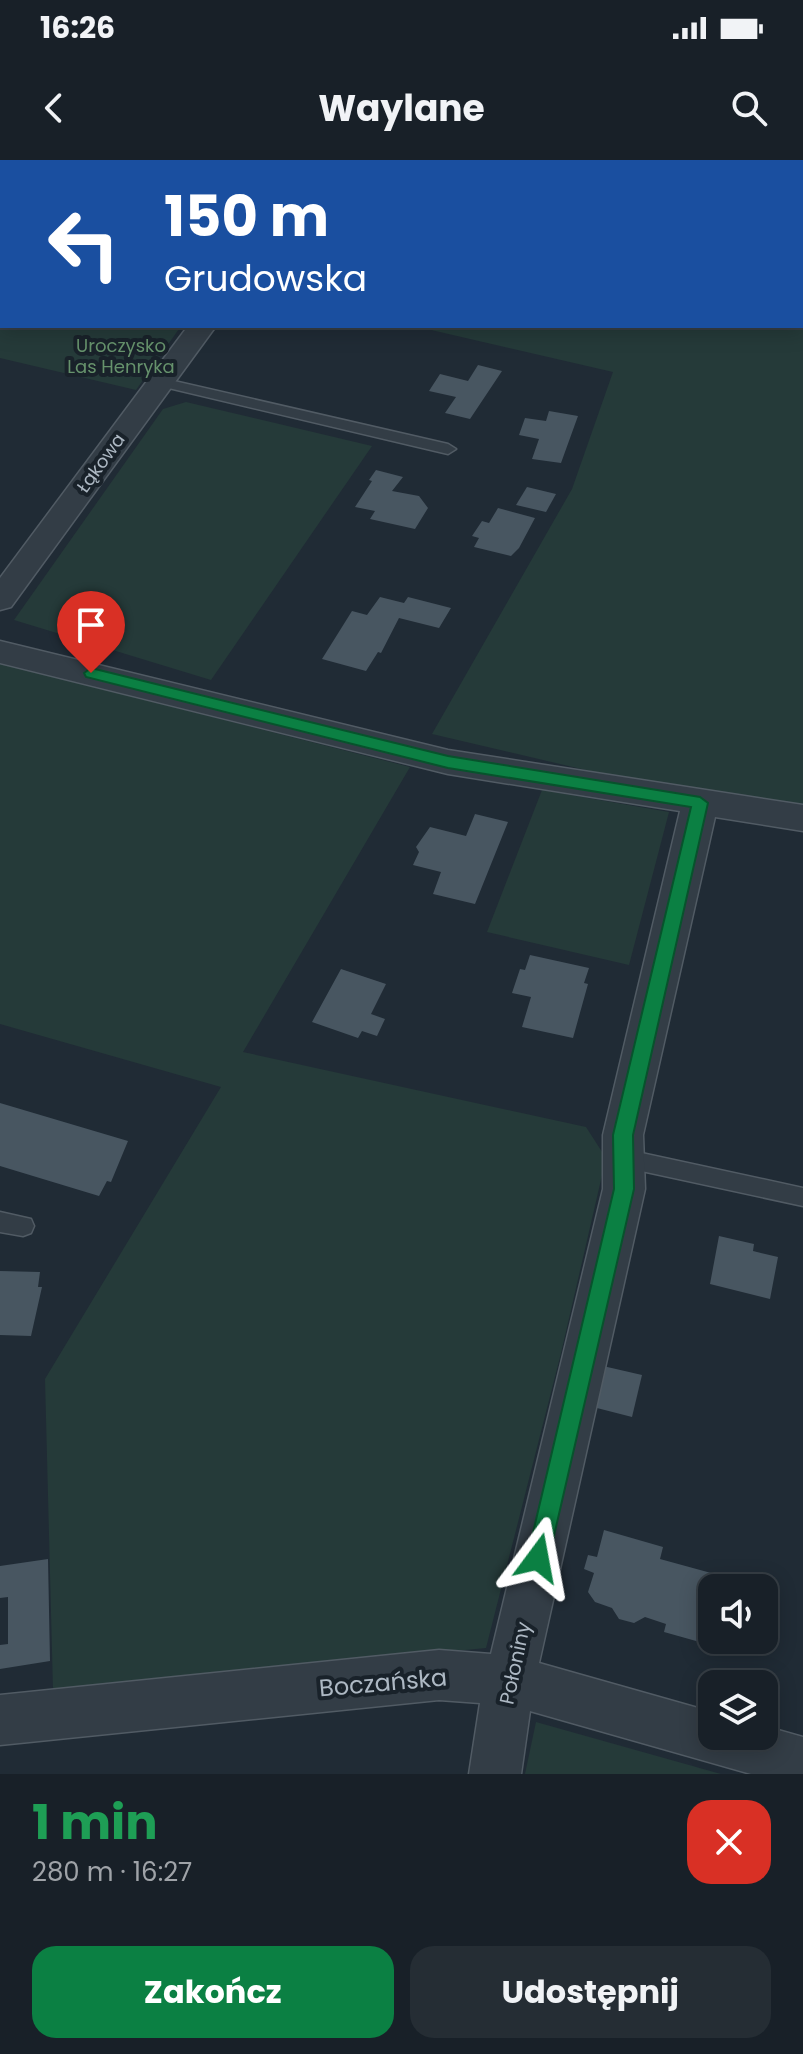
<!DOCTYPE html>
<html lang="pl">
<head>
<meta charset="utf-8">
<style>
	:root { --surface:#182028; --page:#252d34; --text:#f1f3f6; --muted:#9fa3a8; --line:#363e45; --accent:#0b8043 }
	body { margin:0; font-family:Poppins,sans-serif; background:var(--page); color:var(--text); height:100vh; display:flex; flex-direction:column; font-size:30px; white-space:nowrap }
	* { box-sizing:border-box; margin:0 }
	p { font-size:26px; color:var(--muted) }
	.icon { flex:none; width:44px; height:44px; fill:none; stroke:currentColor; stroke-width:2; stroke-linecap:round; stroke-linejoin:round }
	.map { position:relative; height:1614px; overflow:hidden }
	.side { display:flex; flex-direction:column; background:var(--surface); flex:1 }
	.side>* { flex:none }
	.top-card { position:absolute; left:0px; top:0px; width:804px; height:168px; box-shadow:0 4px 20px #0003,0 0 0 2px var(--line); background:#1a4fa0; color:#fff; overflow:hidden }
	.controls { position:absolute; left:698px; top:1414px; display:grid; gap:16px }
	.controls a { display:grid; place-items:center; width:80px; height:80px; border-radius:16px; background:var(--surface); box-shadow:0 4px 20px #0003,0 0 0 2px var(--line); font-size:40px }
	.pin { position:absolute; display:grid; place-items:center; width:68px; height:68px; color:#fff; margin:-82px -34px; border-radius:50% 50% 50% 0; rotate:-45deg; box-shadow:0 0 8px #0007 }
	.pin .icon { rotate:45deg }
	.me { position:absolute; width:88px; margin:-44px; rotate:13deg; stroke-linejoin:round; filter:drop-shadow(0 0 6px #0008) }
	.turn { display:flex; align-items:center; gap:28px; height:168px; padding:0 32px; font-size:36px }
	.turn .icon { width:104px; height:104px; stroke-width:2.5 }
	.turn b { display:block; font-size:56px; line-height:68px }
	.round { display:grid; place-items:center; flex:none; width:84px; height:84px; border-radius:24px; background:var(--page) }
	.head { display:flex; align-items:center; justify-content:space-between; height:136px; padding:0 32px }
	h1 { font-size:48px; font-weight:700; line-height:60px; color:#1e9e55 }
	.primary-button { display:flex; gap:16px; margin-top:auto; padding:16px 32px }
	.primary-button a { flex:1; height:92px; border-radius:24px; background:var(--accent); color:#fff; font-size:32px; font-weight:700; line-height:92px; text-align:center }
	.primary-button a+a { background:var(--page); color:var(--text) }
	.status { display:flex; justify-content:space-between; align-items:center; height:56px; padding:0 40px; background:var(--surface); direction:ltr }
	.status svg { height:22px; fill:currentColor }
	header { display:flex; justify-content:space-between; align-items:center; height:104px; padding:0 32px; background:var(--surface); font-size:36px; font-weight:700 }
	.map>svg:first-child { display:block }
	.green { fill:#253a39 }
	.building { fill:#485661 }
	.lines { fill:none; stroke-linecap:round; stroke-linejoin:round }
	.service-casing { stroke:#515b64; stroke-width:3 }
	.minor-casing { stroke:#515b64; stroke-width:3 }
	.service { fill:#333d46; fill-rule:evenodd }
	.minor { fill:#333d46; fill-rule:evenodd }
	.route { fill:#0b8043; stroke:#07532c; stroke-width:2 }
	.labels { text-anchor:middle; stroke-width:8; stroke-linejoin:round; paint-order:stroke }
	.far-park-label { font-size:18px; fill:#66926c; stroke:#19222a }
	.far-street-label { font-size:18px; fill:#adb8c3; stroke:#19222a }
	.street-label { font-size:20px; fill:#adb8c3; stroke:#19222a }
	.near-street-label { font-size:24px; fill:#adb8c3; stroke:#19222a }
</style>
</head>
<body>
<div class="status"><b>16:26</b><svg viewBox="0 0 49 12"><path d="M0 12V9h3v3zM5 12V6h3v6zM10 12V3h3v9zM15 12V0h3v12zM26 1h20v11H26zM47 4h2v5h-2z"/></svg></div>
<header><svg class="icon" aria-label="back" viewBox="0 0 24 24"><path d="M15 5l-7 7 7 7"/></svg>Waylane<svg class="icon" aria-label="search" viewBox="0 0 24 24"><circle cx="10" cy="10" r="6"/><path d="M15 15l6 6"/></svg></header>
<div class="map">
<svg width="803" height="1614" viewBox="0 0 803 1614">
	<rect width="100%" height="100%" fill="#202b35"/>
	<g class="green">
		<path d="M0 0H144L2 2V166H181L136 230 0 198Z"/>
		<path d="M574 0H803V649L654 626 432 574 572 329 613 212 414 166H802V2Z"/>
		<path d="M186 242 372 286 211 520 14 460 163 249Z"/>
		<path d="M0 503 410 607 243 892 586 967 606 998 561 1193 486 1488 53 1530 45 1219 221 927 0 864Z"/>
		<path d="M542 630 669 652 629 805 487 772Z"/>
		<path d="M536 1562 721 1614H525Z"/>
	</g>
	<g class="building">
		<path d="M478 205 502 211 470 259 445 253 456 237 429 231 440 214 468 221Z"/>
		<path d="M549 251 578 256 561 303 532 299 539 279 519 275 525 258 546 261Z"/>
		<path d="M376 310 403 317 392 331 419 336 428 348 415 369 370 359 375 351 355 347 372 321 369 320Z"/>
		<path d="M527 327 556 334 546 352 516 345Z"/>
		<path d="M498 348 535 358 519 388 511 396 474 387 479 378 472 376 482 361 489 363Z"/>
		<path d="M380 437 404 443 408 437 451 448 439 468 399 458 381 493 378 492 366 511 322 499 352 451 367 455Z"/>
		<path d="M475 654 508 662 475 744 433 734 441 712 413 705 419 692 416 687 430 667 466 676Z"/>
		<path d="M530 795 589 808 584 823 588 824 573 878 522 867 531 837 512 833 520 809 525 810Z"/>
		<path d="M341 809 386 824 371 854 385 859 377 876 362 871 358 878 312 862Z"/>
		<path d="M0 943 128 981 111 1022 107 1021 99 1036 0 1006Z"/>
		<path d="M719 1076 754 1084 753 1091 778 1097 770 1139 710 1124Z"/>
		<path d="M0 1111 40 1112 38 1127H42L31 1176 0 1175Z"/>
		<path d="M603 1206 642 1215 632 1257 593 1247Z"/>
		<path d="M604 1370 663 1387 660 1399 733 1419 731 1428H712V1480H722L721 1488 664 1472 666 1464 645 1457 634 1463 619 1459 612 1448 595 1442 588 1432 594 1413 584 1409 588 1395 597 1397Z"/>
		<path d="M48 1399 50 1501 0 1509V1485L8 1484V1437L0 1438V1406Z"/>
	</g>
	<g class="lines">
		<g class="service-casing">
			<g id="service">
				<path d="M108 0H120L121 2H109Z"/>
				<path d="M161 218 448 284 456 289 448 294 156 225V219Z"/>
				<path d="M623 989 803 1028V1046L623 1007 615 1004 612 998 615 992Z"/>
				<path d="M0 1052 31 1059 34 1066 31 1073 23 1076 0 1072Z"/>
			</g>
		</g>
		<g class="minor-casing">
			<g id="minor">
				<path d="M188 166H216L11 447 0 450V418Z"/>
				<path d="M0 481 448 590 803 645V671L715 657 643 975 645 1029 539 1503 712 1552V1576H764V1566L803 1577V1614H751L530 1551 521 1614H469L480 1543 439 1540 0 1585V1535L439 1490 491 1494 603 1029V975L680 651 448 614 0 503Z"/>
			</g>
		</g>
		<use href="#service" class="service"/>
		<use href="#minor" class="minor"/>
	</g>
	<path class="route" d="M91 508 448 596 700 637 708 643 633 975 634 1029 547 1406 538 1409 530 1406 527 1398 614 1029 613 975 691 647 448 608 86 517 84 513Z"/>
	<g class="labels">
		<g class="far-park-label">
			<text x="121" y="192">Uroczysko<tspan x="121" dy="21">Las Henryka</tspan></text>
		</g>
		<g class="far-street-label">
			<text transform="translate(101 303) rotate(-54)" y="6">Łąkowa</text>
		</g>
		<g class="street-label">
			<text transform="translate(515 1503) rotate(-78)" y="7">Połoniny</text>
		</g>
		<g class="near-street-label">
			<text transform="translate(383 1523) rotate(-5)" y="8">Boczańska</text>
		</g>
	</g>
</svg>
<div class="controls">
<a><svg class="icon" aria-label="sound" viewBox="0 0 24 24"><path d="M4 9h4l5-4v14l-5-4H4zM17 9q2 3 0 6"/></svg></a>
<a><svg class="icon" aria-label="layers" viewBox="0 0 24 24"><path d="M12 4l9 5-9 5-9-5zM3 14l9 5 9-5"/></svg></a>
</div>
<div class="pin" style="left:91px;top:513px;background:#d93025"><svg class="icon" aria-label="arrive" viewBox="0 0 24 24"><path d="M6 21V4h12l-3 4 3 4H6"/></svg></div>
<svg class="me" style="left:538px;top:1398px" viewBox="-20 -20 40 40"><path d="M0-17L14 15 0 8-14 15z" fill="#0b8043" stroke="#fff" stroke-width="4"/></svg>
<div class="top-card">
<div class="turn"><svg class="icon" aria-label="left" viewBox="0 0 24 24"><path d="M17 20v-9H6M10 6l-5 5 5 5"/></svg><div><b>150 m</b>Grudowska</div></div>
</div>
</div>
<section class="side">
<div class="head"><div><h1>1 min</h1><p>280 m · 16:27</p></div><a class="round" style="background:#d93025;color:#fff"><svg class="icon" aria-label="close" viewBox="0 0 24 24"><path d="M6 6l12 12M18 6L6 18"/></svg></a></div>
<div class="primary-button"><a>Zakończ</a><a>Udostępnij</a></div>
</section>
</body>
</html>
